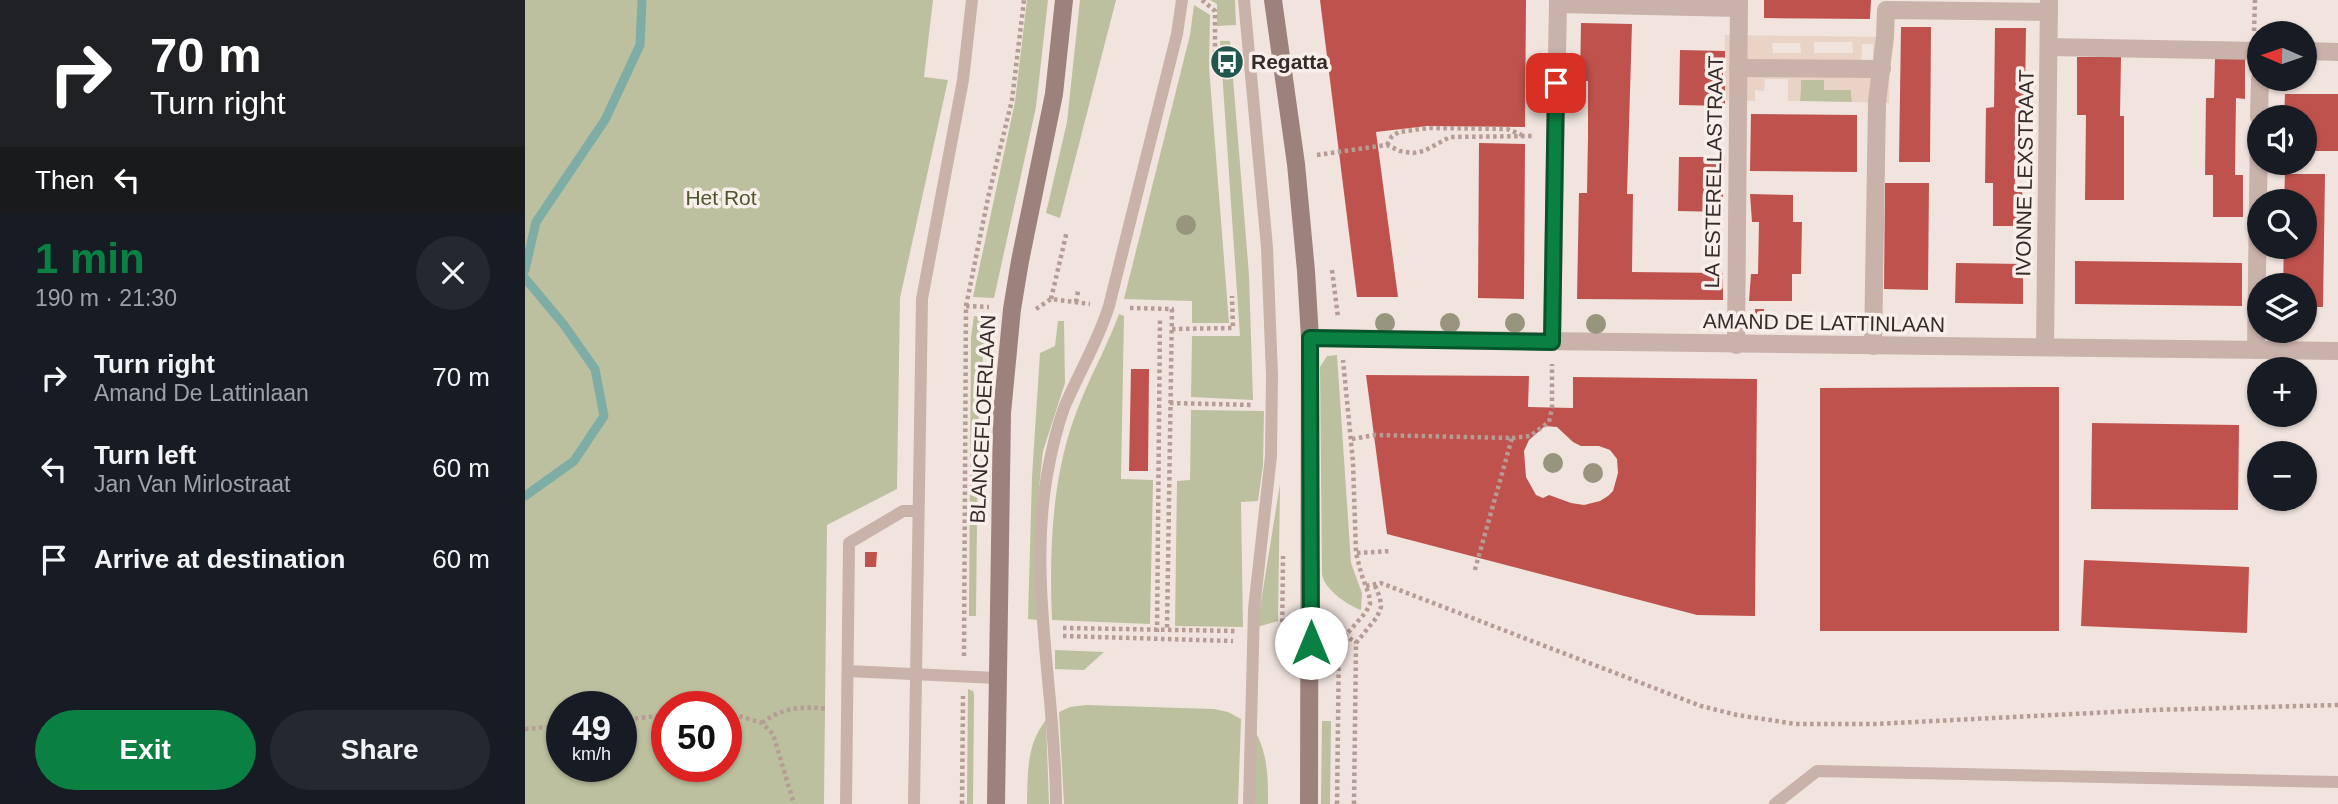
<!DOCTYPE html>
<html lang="en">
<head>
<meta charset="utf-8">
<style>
	:root { --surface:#171b24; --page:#242831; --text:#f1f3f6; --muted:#9ea1a6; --accent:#0b8043 }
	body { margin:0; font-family:Helvetica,sans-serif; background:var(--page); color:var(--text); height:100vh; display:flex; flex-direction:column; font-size:26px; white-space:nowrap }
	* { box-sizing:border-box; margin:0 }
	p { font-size:23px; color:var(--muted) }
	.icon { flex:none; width:38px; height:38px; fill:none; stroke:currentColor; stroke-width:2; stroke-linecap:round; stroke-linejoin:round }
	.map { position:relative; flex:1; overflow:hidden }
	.sheet { display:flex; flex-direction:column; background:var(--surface); width:525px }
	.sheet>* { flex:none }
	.guide { background:#202124; color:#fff; overflow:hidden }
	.needle { width:46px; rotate:272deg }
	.buttons { position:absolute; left:1722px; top:21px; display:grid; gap:14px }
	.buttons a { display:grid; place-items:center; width:70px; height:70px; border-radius:50%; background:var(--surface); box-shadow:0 2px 5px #0004; font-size:35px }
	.speed { position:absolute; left:21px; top:691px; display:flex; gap:14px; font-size:35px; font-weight:700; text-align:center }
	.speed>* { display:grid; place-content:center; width:91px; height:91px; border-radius:50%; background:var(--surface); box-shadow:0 2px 5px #0004; line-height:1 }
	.speed small { font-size:18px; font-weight:400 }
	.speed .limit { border:10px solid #d22; background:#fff; color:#111 }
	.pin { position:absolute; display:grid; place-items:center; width:60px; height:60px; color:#fff; margin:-30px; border-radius:14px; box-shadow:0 4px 10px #0006 }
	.me { position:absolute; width:77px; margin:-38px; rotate:0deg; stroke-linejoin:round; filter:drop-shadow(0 0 5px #0008) }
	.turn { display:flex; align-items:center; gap:24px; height:147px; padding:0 35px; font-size:32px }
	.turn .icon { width:91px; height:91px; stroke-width:2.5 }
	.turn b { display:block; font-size:49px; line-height:60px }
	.then { display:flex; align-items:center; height:66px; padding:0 35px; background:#0003; gap:14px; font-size:26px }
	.round { display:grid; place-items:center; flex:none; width:74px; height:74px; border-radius:37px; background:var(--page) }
	.head { display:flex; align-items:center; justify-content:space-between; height:119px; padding:0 35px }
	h1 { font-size:42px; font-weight:800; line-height:52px; color:var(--accent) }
	.button { display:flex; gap:14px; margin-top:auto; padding:14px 35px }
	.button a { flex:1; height:80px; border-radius:42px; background:var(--accent); color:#fff; font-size:28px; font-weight:800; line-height:80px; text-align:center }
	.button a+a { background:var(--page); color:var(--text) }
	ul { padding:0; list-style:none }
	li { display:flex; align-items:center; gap:21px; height:91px; padding:0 35px }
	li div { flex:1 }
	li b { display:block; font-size:26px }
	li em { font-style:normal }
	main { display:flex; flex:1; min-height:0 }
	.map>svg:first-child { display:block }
	.green { fill:#bcc09e; fill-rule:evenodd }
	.plaza { fill:#e9d2c6; fill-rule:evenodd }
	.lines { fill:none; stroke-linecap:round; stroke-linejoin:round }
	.stream { stroke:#7eada6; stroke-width:9 }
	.building { fill:#c0524d; fill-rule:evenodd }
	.path { stroke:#b59c95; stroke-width:4.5; stroke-dasharray:3.5 3.5; stroke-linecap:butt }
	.lane { stroke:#c9b2aa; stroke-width:12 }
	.street { stroke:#c9b2aa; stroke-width:18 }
	.secondary { stroke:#9d817c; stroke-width:18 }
	.tree { fill:#97957d }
	.route-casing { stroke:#07532c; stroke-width:18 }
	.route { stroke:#0b8043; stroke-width:12 }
	.labels { text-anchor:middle; stroke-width:7; stroke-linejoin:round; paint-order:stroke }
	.poi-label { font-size:21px; font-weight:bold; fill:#372b29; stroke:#f9efea; text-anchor:start }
	.street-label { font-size:21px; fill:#372b29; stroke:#f9efea }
	.park-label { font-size:21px; fill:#4e542e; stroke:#f9efea }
</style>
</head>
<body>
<main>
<section class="sheet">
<div class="guide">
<div class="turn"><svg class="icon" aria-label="right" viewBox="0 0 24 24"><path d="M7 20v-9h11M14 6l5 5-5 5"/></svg><div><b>70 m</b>Turn right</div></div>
<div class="then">Then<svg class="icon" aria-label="left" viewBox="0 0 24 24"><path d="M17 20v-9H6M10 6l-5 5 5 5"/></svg></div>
</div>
<div class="head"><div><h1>1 min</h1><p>190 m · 21:30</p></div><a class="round"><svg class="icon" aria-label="close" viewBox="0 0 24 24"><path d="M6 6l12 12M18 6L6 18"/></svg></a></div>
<ul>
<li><svg class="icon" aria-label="right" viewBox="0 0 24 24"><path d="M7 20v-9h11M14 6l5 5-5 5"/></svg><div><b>Turn right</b><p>Amand De Lattinlaan</p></div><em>70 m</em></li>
<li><svg class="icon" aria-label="left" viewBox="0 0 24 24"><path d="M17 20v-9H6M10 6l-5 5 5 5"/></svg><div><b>Turn left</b><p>Jan Van Mirlostraat</p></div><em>60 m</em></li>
<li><svg class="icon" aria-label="arrive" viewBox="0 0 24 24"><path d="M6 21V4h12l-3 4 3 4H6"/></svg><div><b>Arrive at destination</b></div><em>60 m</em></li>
</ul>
<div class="button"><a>Exit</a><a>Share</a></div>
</section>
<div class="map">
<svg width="1813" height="804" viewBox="0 0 1813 804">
	<rect width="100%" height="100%" fill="#f1e4de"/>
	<g class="green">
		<path d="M0 0H408L399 77 423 80 375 298 372 489 302 525 299 804H0ZM37 707H96V766H37ZM142 707H201V766H142Z"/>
		<path d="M502 0H523L511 107 469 298 448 297 490 102Z"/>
		<path d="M555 0H591L535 218 521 213 542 122Z"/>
		<path d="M685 0H710L711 25 692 26V4Z"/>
		<path d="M669 5 685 15 684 67 704 323H667V301L599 299 665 35Z"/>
		<path d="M695 41H705L724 275 728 400 666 397 667 336H715Z"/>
		<path d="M1276 80H1299V90H1326L1327 102 1275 101Z"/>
		<path d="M594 314 599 316 596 479 628 480 625 624 527 620C524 545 527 467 557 398 569 369 583 344 594 314Z"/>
		<path d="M449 316 466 318 459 344 453 426 451 616H444L446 337Z"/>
		<path d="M533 321H539L540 383 518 451 513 497 510 573 513 620 503 619 507 477 515 353 530 346Z"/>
		<path d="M812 355 826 563 837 593 836 610C822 605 799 589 797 574L795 367 802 356Z"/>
		<path d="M666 410 739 411 738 465 733 501 716 502 718 627 650 626 652 481 665 480Z"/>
		<path d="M755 484 753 621 732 627Z"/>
		<path d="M530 650 579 652 559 670 530 669Z"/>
		<path d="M443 689 448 691 449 694 448 804H442Z"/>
		<path d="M561 705 689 709 703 712 716 719 713 804H539L534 712 545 707Z"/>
		<path d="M521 720 524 804H502C503 773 501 745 521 720Z"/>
		<path d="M797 721H806L805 804H796Z"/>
		<path d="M730 731C743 755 743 777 743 804H728Z"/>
	</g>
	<path class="plaza" d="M1200 35 1365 37 1364 103 1327 102 1326 90H1299V80H1276L1275 101H1263V79H1240L1239 91 1230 90V101L1200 100ZM1289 42H1327L1328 53H1289ZM1247 43H1275L1276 53H1248ZM1337 44H1348V64H1336Z"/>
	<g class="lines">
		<g class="stream">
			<path d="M0 270 11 222 80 120 115 45 117 0"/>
			<path d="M0 278 39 325 70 369 79 416 49 461 0 496"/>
		</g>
	</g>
	<g class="building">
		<path d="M795 0H1001L1000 127 902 126 851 132 873 297H832Z"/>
		<path d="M1239 0H1346L1345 19 1239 18Z"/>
		<path d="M1056 23 1107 24 1102 194H1108L1107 272 1198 273V300L1052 299 1054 193H1062L1063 137V81H1055Z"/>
		<path d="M1376 27H1406L1405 162H1374Z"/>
		<path d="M1470 28H1501L1500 95 1498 96V108H1491L1490 183 1497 184 1498 226H1468V183H1460L1461 108 1469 107Z"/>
		<path d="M1155 50 1200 51V70H1198V86H1200V106L1154 105Z"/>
		<path d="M1552 57H1596L1595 116H1599V200H1560L1561 115H1552Z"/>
		<path d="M1690 59H1720V99L1711 98 1710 175H1718V217H1688V175H1680L1681 98H1689Z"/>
		<path d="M1760 94H1813V151H1780V117H1759Z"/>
		<path d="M1226 114 1332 115V172L1225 171Z"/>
		<path d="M954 143 1000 144 999 299 953 298Z"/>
		<path d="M1154 157H1200L1199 176H1197L1199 212 1153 211Z"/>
		<path d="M1760 174H1800L1798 307H1780V285H1758L1759 247H1780V201H1759Z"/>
		<path d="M1360 183H1404L1403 290 1359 289Z"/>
		<path d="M1225 194 1268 195V222H1277L1276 274H1267V301H1224L1226 274H1233L1234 222H1227Z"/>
		<path d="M1550 261 1717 263V306L1550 304Z"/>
		<path d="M1431 263 1498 264V304L1430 303Z"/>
		<rect x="1230" y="309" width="9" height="13"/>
		<path d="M606 369H624L623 471H604Z"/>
		<path d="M841 375 1004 376 1003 407 1048 408V377L1232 379 1230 616 1172 615 862 534ZM1020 426 1032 427 1048 442 1056 446H1074L1085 450 1092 459 1093 473 1088 491 1083 496 1075 501 1059 505 1046 503 1024 495 1018 498 1011 495 1001 477 999 451 1004 440Z"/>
		<path d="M1534 387V631H1295V388Z"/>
		<path d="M1567 423 1714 425 1713 510 1566 509Z"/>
		<path d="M340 552H352L351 567H340Z"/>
		<path d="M1559 560 1724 567 1722 633 1556 626Z"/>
	</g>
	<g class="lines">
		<g class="path">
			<path d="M677 0 690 11V67"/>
			<path d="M1729 31 1730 0"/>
			<path d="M862 145 867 136 874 132 904 128 982 129 997 135"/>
			<path d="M792 155 862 145 875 151 888 153 899 151 925 137 1008 136"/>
			<path d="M807 270 813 317"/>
			<path d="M526 299 542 231"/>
			<path d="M551 302 553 291"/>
			<path d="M441 306 464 307"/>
			<path d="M605 308 647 309 642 630"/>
			<path d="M511 309 526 299 565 304"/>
			<path d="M647 329 708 328 707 296"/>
			<path d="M645 403 729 405"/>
			<path d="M987 438 1005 436 1024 422 1027 408V364"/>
			<path d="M827 439 850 435 987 438 949 573"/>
			<path d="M832 553 866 551"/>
			<path d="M841 586 856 583 1176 706 1212 715 1271 724H1350L1627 710 1813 705"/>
			<path d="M538 628 711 631"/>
			<path d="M807 628H811L831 643"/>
			<path d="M632 632 635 318"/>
			<path d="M538 636 708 641"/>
			<path d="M757 643 758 556"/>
			<path d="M439 656 441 306 463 198 487 100 499 0"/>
			<path d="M201 712 237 723 248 734 269 804"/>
			<path d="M96 720 142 715"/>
			<path d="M237 723C258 707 277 706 303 709"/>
			<path d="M0 729 37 726"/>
			<path d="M437 804 438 696"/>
			<path d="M812 804 814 643 841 612 845 604 844 595 836 573 831 553 828 462 818 360"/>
			<path d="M829 804 831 643 852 617 856 607 855 598 849 583"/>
		</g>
		<g class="lane">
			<path d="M719 0 742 247 747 375 746 456 729 609 724 804"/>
			<path d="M323 671 472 678"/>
			<path d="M321 804 324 543 378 511H393"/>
			<path d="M389 804 397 299 438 80 447 0"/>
			<path d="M531 804C531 695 503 584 522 475 526 453 531 430 539 408 553 374 573 342 584 306L652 34 657 0"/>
			<path d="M1250 804 1292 771 1813 782"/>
		</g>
		<g class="street">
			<path d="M1033 4 1213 8"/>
			<path d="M1524 47 1734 51"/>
			<path d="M1780 51 1813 52"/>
			<path d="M1213 68 1357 69"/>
			<path d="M1734 117 1735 79"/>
			<path d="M785 338 1813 351"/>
			<path d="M1027 342 1033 0"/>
			<path d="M1211 345 1214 0"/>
			<path d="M1348 346 1352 102 1360 37 1361 10 1524 12"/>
			<path d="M1520 347 1524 0"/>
			<path d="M1731 350 1734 128"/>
		</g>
		<g class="secondary">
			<path d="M748 0 771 164 781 271 785 338 784 804"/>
			<path d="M471 804 477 413 487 309 495 261 529 94 539 0"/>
		</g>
	</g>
	<g class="tree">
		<circle cx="661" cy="225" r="10"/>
		<circle cx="860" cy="323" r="10"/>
		<circle cx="925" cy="323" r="10"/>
		<circle cx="990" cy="323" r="10"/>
		<circle cx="1071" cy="324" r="10"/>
		<circle cx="1028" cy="463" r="10"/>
		<circle cx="1068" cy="473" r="10"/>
	</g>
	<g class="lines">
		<g class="route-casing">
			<path id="route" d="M786 643 785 338 1027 342 1031 83"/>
		</g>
		<use href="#route" class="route"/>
	</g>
	<defs>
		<g id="bus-disc" transform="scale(1.75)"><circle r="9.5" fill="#21574f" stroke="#f9efea"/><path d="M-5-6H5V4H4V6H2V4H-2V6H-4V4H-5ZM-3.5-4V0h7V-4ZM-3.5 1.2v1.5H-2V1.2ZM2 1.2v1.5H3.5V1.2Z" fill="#fff"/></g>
	</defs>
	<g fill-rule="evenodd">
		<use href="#bus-disc" x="702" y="62"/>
	</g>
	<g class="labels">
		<g class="poi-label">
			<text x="726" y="69">Regatta</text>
		</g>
		<g class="street-label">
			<text transform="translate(1189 172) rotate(-89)" y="7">LA ESTERELLASTRAAT</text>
			<text transform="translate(1500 173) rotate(-89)" y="7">IVONNE LEXSTRAAT</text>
			<text transform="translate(1299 323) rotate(1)" y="7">AMAND DE LATTINLAAN</text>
			<text transform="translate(458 419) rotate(-87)" y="7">BLANCEFLOERLAAN</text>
		</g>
		<g class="park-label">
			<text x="196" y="205">Het Rot</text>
		</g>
	</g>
</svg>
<div class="buttons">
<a><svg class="needle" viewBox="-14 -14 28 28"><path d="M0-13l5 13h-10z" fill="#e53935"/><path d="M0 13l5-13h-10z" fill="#9ea1a6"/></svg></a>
<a><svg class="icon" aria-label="sound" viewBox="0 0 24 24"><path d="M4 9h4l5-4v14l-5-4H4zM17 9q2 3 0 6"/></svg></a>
<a><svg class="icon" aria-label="search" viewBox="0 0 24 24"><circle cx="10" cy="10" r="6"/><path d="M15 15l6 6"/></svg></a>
<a><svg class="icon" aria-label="layers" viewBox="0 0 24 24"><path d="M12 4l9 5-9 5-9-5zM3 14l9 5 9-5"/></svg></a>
<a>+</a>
<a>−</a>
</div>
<div class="speed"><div>49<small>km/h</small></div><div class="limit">50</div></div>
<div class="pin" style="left:1031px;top:83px;background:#d93025"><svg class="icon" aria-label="arrive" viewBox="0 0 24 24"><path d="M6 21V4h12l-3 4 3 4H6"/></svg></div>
<svg class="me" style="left:786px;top:643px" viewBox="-20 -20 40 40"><circle r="19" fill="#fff"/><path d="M0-13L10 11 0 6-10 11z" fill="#0b8043"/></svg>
</div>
</main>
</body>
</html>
